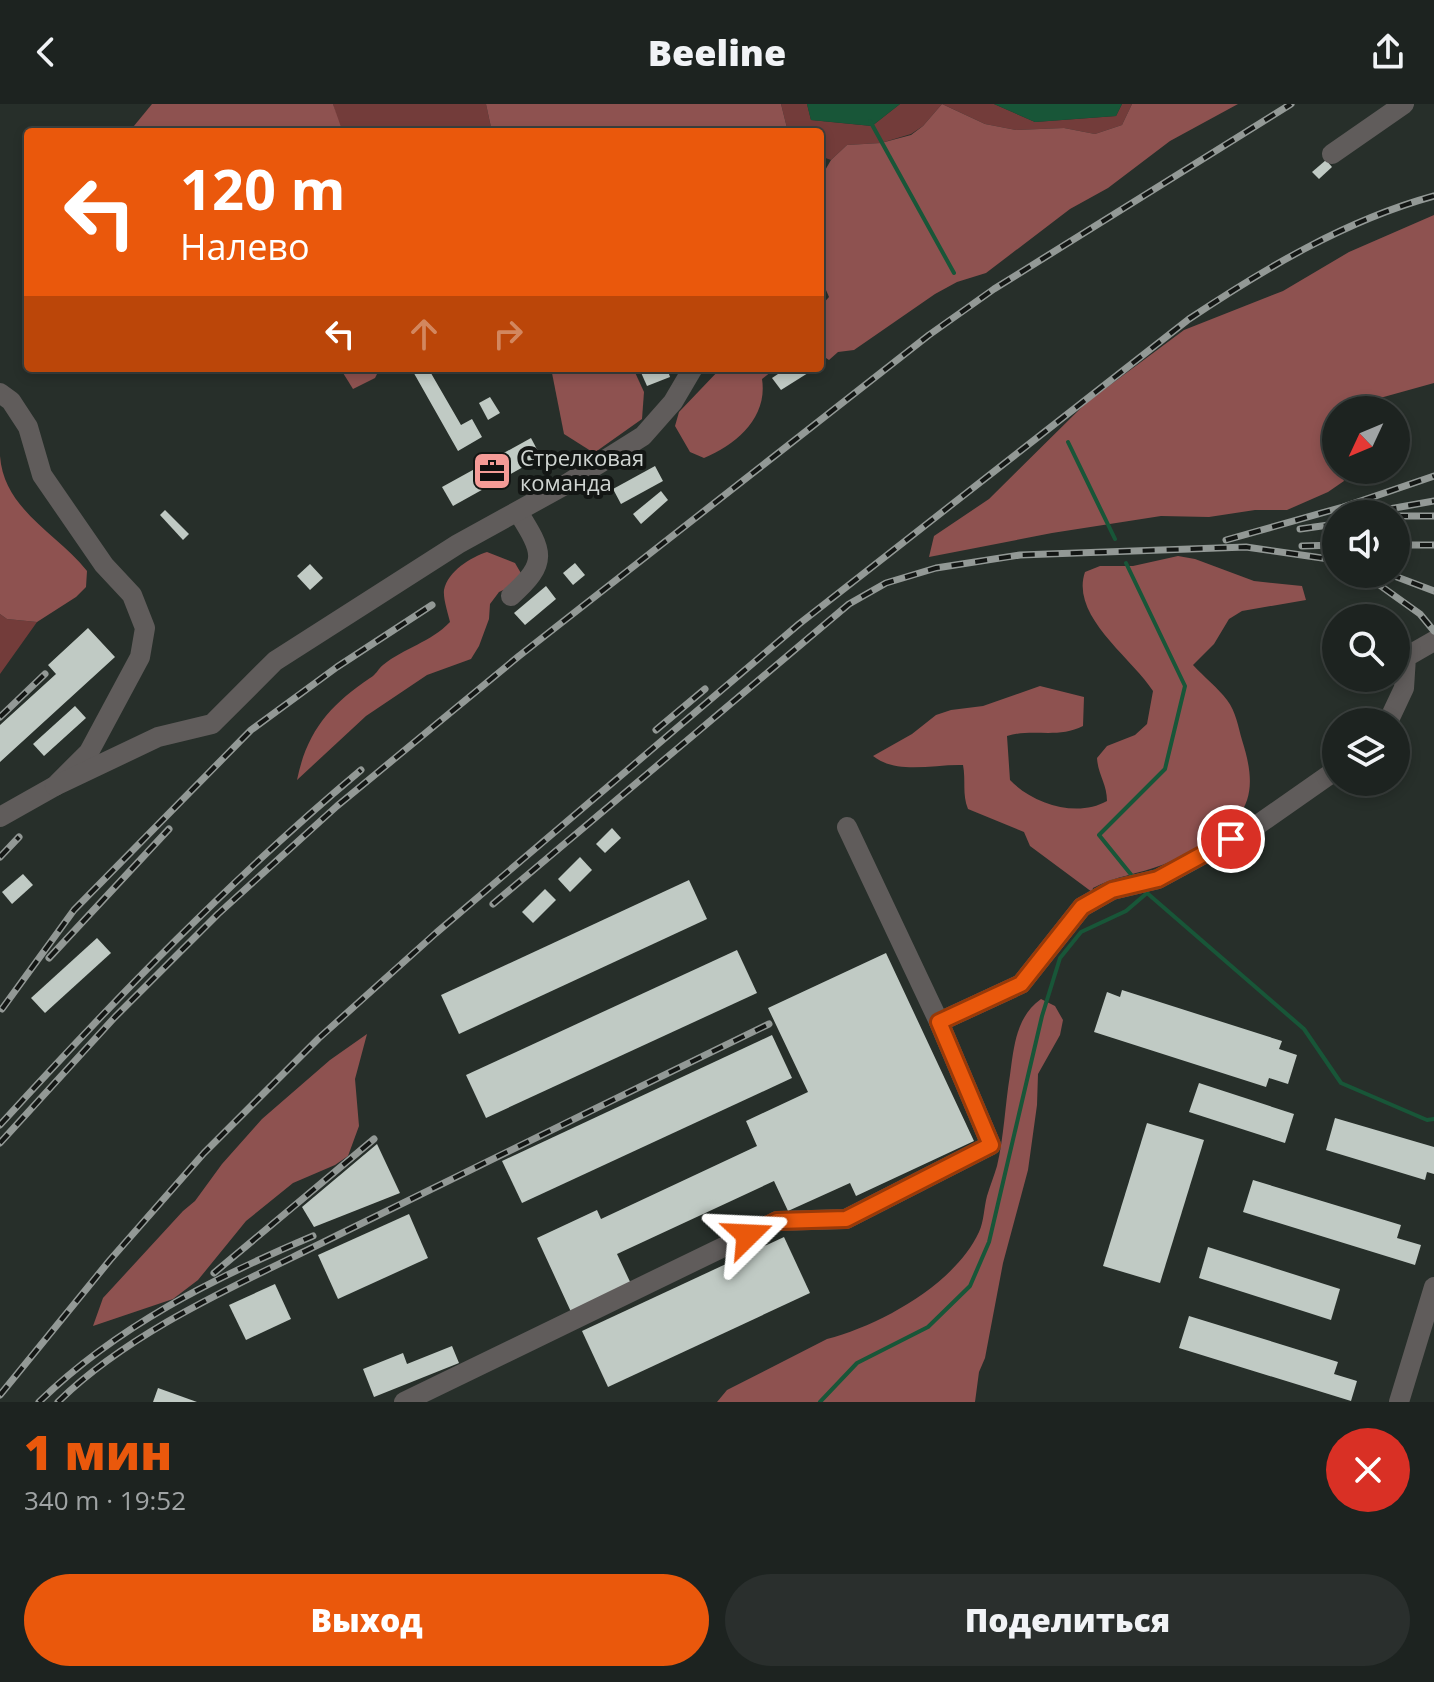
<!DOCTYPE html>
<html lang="ru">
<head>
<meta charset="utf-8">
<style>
	:root { --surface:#1d2320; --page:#2a2f2d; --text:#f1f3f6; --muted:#a0a4a5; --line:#3b403e; --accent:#ea580c }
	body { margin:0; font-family:"Open Sans",sans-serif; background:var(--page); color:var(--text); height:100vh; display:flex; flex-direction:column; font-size:30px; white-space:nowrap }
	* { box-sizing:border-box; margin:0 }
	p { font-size:26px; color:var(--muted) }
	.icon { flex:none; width:44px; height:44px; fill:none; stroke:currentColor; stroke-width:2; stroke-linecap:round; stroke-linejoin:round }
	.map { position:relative; height:1298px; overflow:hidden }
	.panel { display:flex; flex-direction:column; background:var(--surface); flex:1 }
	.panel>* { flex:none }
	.top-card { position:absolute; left:24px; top:24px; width:800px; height:244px; border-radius:8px; box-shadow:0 4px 12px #0003,0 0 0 2px var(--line); background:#ea580c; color:#fff; overflow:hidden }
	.needle { width:52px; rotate:226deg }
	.controls { position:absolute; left:1322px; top:292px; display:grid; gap:16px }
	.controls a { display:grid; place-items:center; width:88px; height:88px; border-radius:50%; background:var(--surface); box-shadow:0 4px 12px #0003,0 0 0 2px var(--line); font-size:40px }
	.pin { position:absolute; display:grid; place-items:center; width:68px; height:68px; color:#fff; margin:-34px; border:4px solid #fff; border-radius:50%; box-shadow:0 2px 8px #0007 }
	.me { position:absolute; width:88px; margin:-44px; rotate:69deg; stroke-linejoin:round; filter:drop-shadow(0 0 6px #0008) }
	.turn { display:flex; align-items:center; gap:28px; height:168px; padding:0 24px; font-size:36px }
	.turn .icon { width:104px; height:104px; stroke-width:2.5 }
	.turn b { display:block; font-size:56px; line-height:68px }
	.lanes { display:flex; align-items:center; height:76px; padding:0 24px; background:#0003; justify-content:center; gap:40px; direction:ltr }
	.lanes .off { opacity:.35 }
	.round { display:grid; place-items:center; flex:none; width:84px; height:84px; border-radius:42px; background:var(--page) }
	.summary { display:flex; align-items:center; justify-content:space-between; height:136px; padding:0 24px }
	h1 { font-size:48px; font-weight:800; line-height:60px; color:var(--accent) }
	.primary-button { display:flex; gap:16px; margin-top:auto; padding:16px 24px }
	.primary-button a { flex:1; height:92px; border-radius:48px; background:var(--accent); color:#fff; font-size:32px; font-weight:800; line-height:92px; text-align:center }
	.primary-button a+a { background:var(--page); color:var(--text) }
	header { display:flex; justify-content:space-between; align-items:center; height:104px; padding:0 24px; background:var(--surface); font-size:36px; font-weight:800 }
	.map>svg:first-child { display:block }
	.green { fill:#733c3a }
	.forest { fill:#8e5250 }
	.water { fill:#185638 }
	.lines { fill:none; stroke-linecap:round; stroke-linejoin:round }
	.stream { stroke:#185638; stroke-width:4 }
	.building { fill:#c0cac4 }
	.minor { stroke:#605c5b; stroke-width:20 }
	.rail-casing { stroke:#939996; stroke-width:7 }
	.rail { stroke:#131614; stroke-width:4; stroke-dasharray:12; stroke-linecap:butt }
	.route-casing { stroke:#983908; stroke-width:20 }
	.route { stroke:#ea580c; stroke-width:14 }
	.labels { text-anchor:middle; stroke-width:8; stroke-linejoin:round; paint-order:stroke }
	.poi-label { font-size:22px; fill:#cfd4d1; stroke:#131614; text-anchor:start }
</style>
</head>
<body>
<header><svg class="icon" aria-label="back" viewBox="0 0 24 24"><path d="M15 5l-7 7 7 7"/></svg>Beeline<svg class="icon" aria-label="share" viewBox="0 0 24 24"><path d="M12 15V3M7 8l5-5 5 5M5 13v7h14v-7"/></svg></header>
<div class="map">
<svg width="1434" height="1298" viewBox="0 0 1434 1298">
	<rect width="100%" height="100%" fill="#272f2a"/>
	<g class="green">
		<path d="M333 0H486L492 28H341Z"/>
		<path d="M781 0H807L811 16 872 22 900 0H994L1035 18 1116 12 1122 0H1132L1122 21 1095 30 1064 24 1016 26 985 20 942 0 923 22 911 30 881 39 847 41 831 56 820 52V28H788Z"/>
		<path d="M0 510 7 515 37 518 0 570Z"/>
	</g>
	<g class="forest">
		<path d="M152 0H333L342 26 129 28Z"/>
		<path d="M486 0H781L788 28H492Z"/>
		<path d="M942 0 985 20 1016 26 1064 24 1095 30 1122 21 1132 0H1238L1170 37 1108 84 1070 105 986 169 957 178 935 190 854 246 838 248 829 256 820 250V203L829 193 820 172V75L831 56 847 41 881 39 911 31 923 22Z"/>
		<path d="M1434 111V279L1380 294 1355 306H1336V328L1324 344 1327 358 1336 363V366H1340L1344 377 1328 388 1287 406H1255L1209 413 1161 412 1052 429 929 453 934 432 989 395 1086 299 1184 226 1283 187 1349 148Z"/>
		<path d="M340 264H380L375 274 353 285Z"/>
		<path d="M551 264H633L644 288 642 315 594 349 564 330Z"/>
		<path d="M721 264H776L762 275C768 313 737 340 704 354L690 348 675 322 679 308Z"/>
		<path d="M0 352C4 406 57 429 87 467L86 483 76 493 37 518 7 515 0 510Z"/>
		<path d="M487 448 515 459 522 471 512 482 499 488 490 500 489 515 479 542 471 555 427 571 366 612 297 676C307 627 330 601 370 574 376 571 378 565 383 561 404 544 431 538 450 518 448 509 443 495 444 486 448 467 471 453 487 448Z"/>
		<path d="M1178 452 1195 455 1254 477 1302 482 1306 496 1242 507 1229 515 1214 540 1193 561C1204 573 1218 584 1227 596 1236 608 1238 622 1242 636 1259 689 1250 715 1200 741 1188 748 1175 756 1162 761 1139 770 1115 772 1093 784L1092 788 1030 742 1024 728 968 705C962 690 966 677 963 661 934 660 897 671 873 652L912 630 936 611 951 606 983 602 1040 582 1084 593 1083 622C1058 635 1033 624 1007 632L1010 676C1033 700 1077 714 1107 697 1107 680 1098 671 1097 654L1107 642 1135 631 1147 620 1153 587C1131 553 1070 512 1085 468L1100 462H1133Z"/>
		<path d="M1041 895 1055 902 1063 916 1060 931 1038 970 1037 1001 1028 1066 1003 1159 985 1254 979 1268 975 1298H717L727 1286 827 1235C881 1221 955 1180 979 1128 984 1117 984 1103 987 1092 990 1082 994 1072 997 1062 1004 1033 1005 1001 1010 971 1014 942 1016 913 1041 895Z"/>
		<path d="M367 930 355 975 359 1022 348 1052 335 1061 293 1079 246 1117 198 1176 173 1195 93 1222 103 1194 183 1107 195 1097 222 1060 262 1015 330 956Z"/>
	</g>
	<g class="water">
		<path d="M807 0H900L872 22 811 16Z"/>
		<path d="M994 0H1122L1116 12 1035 18Z"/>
	</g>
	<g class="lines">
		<g class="stream">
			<path d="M870 17 954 169"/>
			<path d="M1068 338 1115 435"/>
			<path d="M1126 459 1185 582 1165 665 1099 731 1133 773"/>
			<path d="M820 1298 857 1259 928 1223 970 1182 989 1138 1042 912 1060 854 1081 828 1126 807 1147 789 1304 925 1341 979 1427 1016 1434 1015"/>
		</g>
	</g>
	<g class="building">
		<path d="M1326 56 1332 63 1319 75 1312 68Z"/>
		<path d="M411 264H428L461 321 472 315 482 333 458 347Z"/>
		<path d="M639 264H667L670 273 647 282Z"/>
		<path d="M787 264H805L808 269 781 286 772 274Z"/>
		<path d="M490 293 500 309 488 316 479 299Z"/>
		<path d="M531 334 541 353 453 402 442 383Z"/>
		<path d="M655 362 663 377 621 400 613 385Z"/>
		<path d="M661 387 668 396 641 420 633 410Z"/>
		<path d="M165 406 189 430 183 436 160 411Z"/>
		<path d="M575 459 585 471 573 481 563 469Z"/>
		<path d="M310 460 323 474 310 486 297 472Z"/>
		<path d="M546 482 556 495 525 521 514 509Z"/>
		<path d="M88 524 115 553 0 658V621L56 570 48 561Z"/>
		<path d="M75 602 86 614 44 652 33 640Z"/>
		<path d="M612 724 621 734 605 749 596 740Z"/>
		<path d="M580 753 592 766 570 788 558 775Z"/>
		<path d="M23 770 33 781 12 800 2 788Z"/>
		<path d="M689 776 707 815 459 930 441 891Z"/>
		<path d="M545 785 556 796 533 819 522 808Z"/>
		<path d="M97 834 111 849 45 909 31 894Z"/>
		<path d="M737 846 757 889 486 1014 466 971Z"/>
		<path d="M886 849 974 1037 856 1092 850 1079 788 1107 774 1077 617 1150 632 1182 572 1210 537 1134 597 1106 601 1115 757 1042 746 1017 808 988 768 904Z"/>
		<path d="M1122 886 1282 937 1279 945 1297 951 1288 980 1269 974 1266 983 1094 928 1107 888 1120 893Z"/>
		<path d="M772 931 792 974 522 1099 502 1057Z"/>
		<path d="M1199 979 1294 1010 1285 1039 1189 1008Z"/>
		<path d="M1335 1014 1434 1043V1070L1427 1068 1425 1076 1326 1046Z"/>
		<path d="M1147 1019 1204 1036 1160 1179 1103 1162Z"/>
		<path d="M377 1040 400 1089 314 1123 302 1103Z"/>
		<path d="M1253 1076 1401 1121 1397 1134 1421 1141 1415 1161 1243 1108Z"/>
		<path d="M409 1110 428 1154 338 1195 318 1151Z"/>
		<path d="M784 1133 810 1189 608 1283 582 1227Z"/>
		<path d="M1208 1143 1340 1185 1331 1216 1199 1174Z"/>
		<path d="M275 1180 291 1215 246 1236 229 1201Z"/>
		<path d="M1189 1212 1338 1258 1334 1270 1357 1277 1351 1297 1179 1244Z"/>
		<path d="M452 1242 459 1259 374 1293 363 1265 403 1249 407 1260Z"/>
		<path d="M158 1284 197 1298H153Z"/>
	</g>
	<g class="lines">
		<g class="minor">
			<path d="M1332 50 1404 0"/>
			<path d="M0 289 11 297 28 323 42 371 104 461 132 491 145 524 140 553 89 648 55 682 0 713"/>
			<path d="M511 492C549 458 543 448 518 408"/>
			<path d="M1388 618 1404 584 1406 553 1434 537"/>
			<path d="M55 682 158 633 212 620 275 557 458 440 565 381 643 332 673 298 693 264"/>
			<path d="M847 723 939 918"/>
			<path d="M404 1298 777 1117 846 1115 991 1041 939 918 1021 880 1082 803 1112 786 1158 775 1256 722 1336 666"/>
			<path d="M1399 1298 1434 1183"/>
		</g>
		<g class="rail-casing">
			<g id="rail">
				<path d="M1361 410 1434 397"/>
				<path d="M1396 412H1434"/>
				<path d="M1300 425 1336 420"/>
				<path d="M1226 436 1343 403 1434 372"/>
				<path d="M1396 441H1434"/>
				<path d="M1302 442 1336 441"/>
				<path d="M1364 470 1420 510 1434 527"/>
				<path d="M1389 470 1434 487"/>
				<path d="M0 613 45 570"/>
				<path d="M656 626 705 585"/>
				<path d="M0 753 19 733"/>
				<path d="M493 800 849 500 886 479 936 464 1020 451 1246 443 1336 456"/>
				<path d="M49 854 169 725"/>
				<path d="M2 905 74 806 251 626 337 563 432 501"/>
				<path d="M0 1021C114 896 231 775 361 666"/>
				<path d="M0 1039 115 913 218 810 337 702 519 552 929 231 994 185 1291 0"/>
				<path d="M214 1169 374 1035"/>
				<path d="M0 1291 110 1156 204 1049 319 934 436 829 799 520 1189 215C1264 165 1346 116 1434 92"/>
				<path d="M39 1298C117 1222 214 1174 313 1132"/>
				<path d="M58 1298C132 1225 246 1177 338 1131 482 1060 625 990 769 920"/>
			</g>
		</g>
		<use href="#rail" class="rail"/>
	</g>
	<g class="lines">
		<g class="route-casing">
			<path id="route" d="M748 1131 777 1117 846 1115 991 1041 939 918 1021 880 1082 803 1112 786 1158 775 1231 735"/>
		</g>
		<use href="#route" class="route"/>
	</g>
	<defs>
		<g id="office-square" transform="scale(2)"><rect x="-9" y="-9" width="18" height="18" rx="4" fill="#f59b97" stroke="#131614"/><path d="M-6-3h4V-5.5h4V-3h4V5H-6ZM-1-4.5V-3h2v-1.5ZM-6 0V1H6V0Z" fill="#111"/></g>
	</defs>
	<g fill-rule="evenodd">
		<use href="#office-square" x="492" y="367"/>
	</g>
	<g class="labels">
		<g class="poi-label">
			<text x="520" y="362">Стрелковая<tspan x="520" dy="25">команда</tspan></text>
		</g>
	</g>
</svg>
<div class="controls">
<a><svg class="needle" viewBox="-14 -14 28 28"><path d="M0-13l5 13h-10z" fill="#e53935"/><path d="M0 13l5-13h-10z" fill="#a0a4a5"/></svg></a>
<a><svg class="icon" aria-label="sound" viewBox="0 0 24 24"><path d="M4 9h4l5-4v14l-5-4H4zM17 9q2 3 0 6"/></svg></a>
<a><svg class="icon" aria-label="search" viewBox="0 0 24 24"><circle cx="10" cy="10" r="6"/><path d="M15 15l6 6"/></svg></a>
<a><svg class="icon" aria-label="layers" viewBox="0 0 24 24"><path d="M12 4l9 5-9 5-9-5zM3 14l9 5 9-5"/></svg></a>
</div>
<div class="pin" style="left:1231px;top:735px;background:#d93025"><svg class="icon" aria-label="arrive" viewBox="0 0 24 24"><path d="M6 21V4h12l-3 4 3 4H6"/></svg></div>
<svg class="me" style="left:748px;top:1131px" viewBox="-20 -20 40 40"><path d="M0-17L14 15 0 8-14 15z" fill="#ea580c" stroke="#fff" stroke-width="4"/></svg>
<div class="top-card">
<div class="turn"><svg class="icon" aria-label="left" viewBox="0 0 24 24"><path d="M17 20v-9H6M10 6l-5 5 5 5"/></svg><div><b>120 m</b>Налево</div></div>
<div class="lanes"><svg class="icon" aria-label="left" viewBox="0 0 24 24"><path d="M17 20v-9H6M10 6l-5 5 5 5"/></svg><svg class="icon off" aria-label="ahead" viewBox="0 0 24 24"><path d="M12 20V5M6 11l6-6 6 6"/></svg><svg class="icon off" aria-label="right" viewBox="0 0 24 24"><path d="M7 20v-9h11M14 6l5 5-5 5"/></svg></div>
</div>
</div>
<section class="panel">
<div class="summary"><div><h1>1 мин</h1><p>340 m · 19:52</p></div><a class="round" style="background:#d93025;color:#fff"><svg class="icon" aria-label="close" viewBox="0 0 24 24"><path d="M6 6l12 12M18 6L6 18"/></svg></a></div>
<div class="primary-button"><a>Выход</a><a>Поделиться</a></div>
</section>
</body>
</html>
